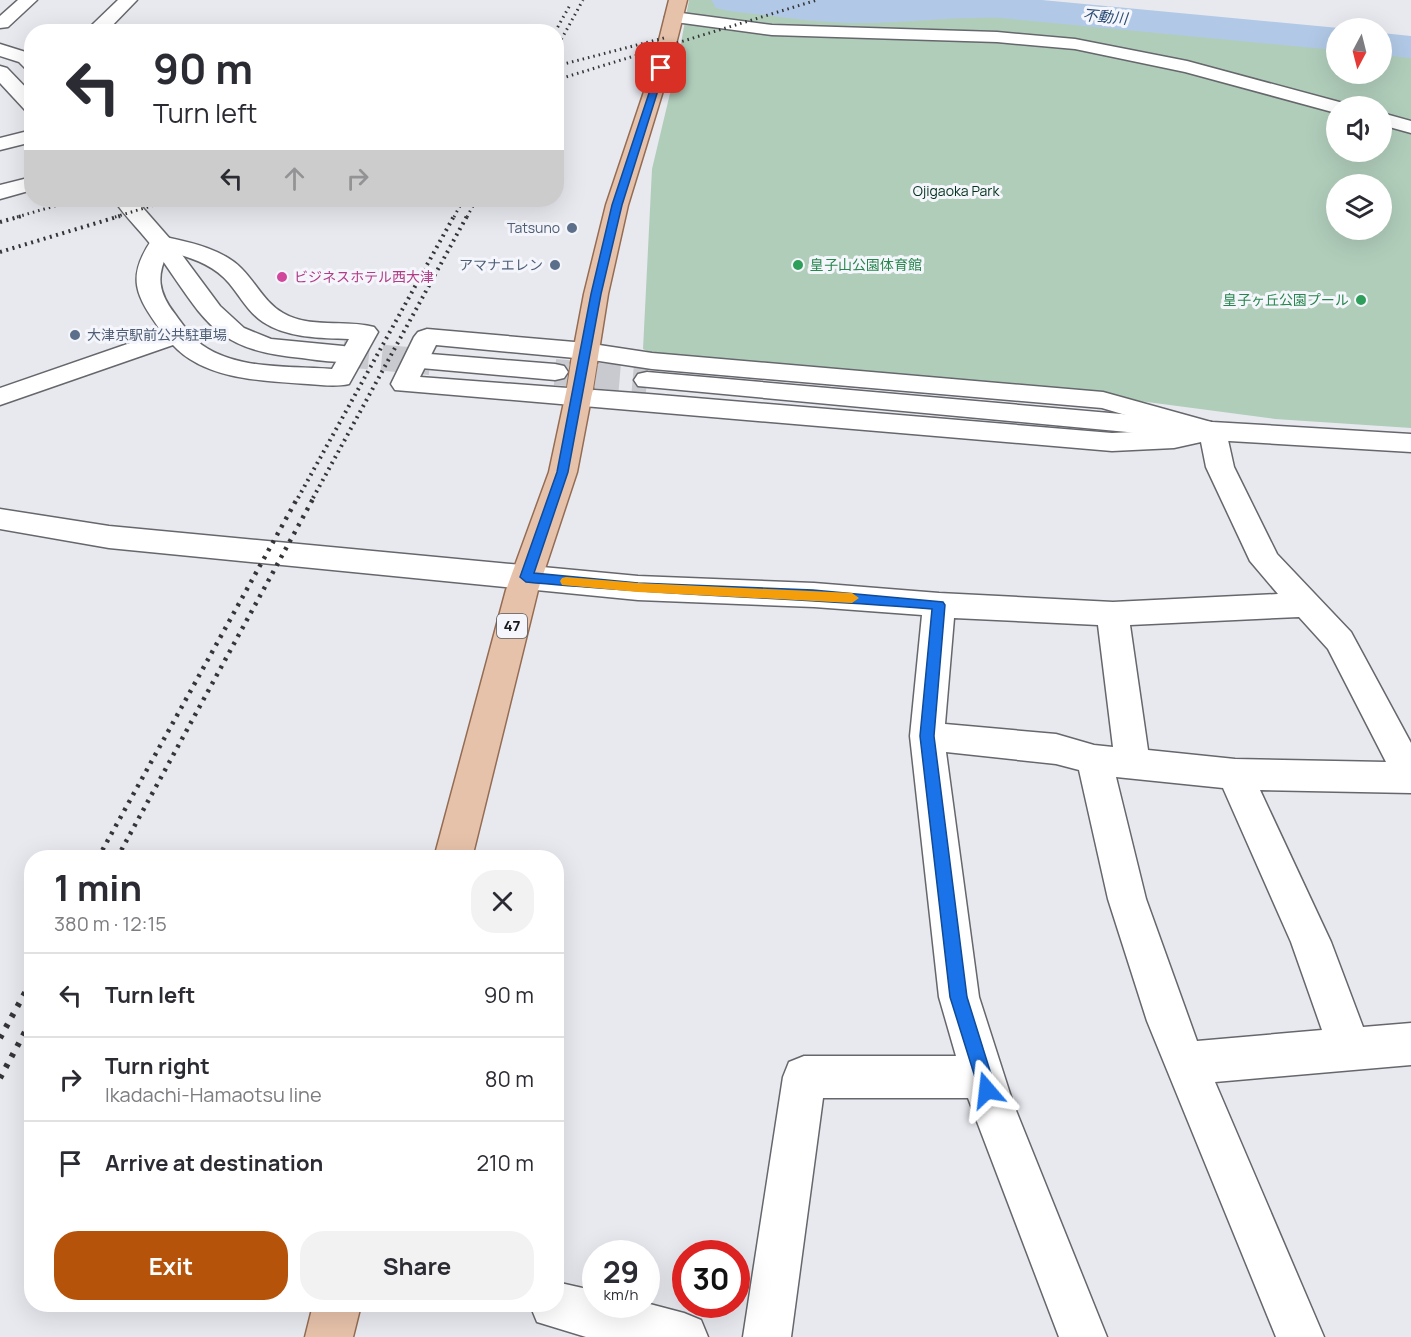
<!DOCTYPE html>
<html lang="en">
<head>
<meta charset="utf-8">
<style>
	:root { --surface:#fff; --page:#f2f2f3; --text:#2b2b33; --muted:#7c7c81; --line:#e1e1e2; --accent:#b45309 }
	body { margin:0; font-family:Manrope,"Noto Sans JP",sans-serif; background:var(--page); color:var(--text); height:100vh; display:flex; flex-direction:column; font-size:22px; white-space:nowrap }
	* { box-sizing:border-box; margin:0 }
	p { font-size:20px; color:var(--muted) }
	.icon { flex:none; width:33px; height:33px; fill:none; stroke:currentColor; stroke-width:2; stroke-linecap:round; stroke-linejoin:round }
	.map { position:relative; flex:1; overflow:hidden }
	.sheet { position:absolute; left:24px; top:850px; width:540px; height:462px; display:flex; flex-direction:column; background:var(--surface); border-radius:24px; box-shadow:0 6px 24px #0002 }
	.sheet>* { flex:none }
	.hud { position:absolute; left:24px; top:24px; width:540px; height:183px; border-radius:24px; box-shadow:0 6px 24px #0002; background:#fff; color:var(--text); overflow:hidden }
	.needle { width:39px; rotate:187deg }
	.fabs { position:absolute; left:1326px; top:18px; display:grid; gap:12px }
	.fabs a { display:grid; place-items:center; width:66px; height:66px; border-radius:50%; background:var(--surface); box-shadow:0 6px 24px #0002; font-size:30px }
	.speed { position:absolute; left:582px; top:1240px; display:flex; gap:12px; font-size:30px; font-weight:700; text-align:center }
	.speed>* { display:grid; place-content:center; width:78px; height:78px; border-radius:50%; background:var(--surface); box-shadow:0 6px 24px #0002; line-height:1 }
	.speed small { font-size:15px; font-weight:400 }
	.speed .limit { border:9px solid #d22; background:#fff; color:#111 }
	.pin { position:absolute; display:grid; place-items:center; width:51px; height:51px; color:#fff; margin:-26px; border-radius:12px; box-shadow:0 3px 9px #0006 }
	.me { position:absolute; width:66px; margin:-33px; rotate:343deg; stroke-linejoin:round; filter:drop-shadow(0 0 4px #0008) }
	.turn { display:flex; align-items:center; gap:21px; height:126px; padding:0 30px; font-size:27px }
	.turn .icon { width:78px; height:78px; stroke-width:2.5 }
	.turn b { display:block; font-size:42px; line-height:51px }
	.lanes { display:flex; align-items:center; height:57px; padding:0 30px; background:#0003; justify-content:center; gap:30px; direction:ltr }
	.lanes .off { opacity:.35 }
	.round { display:grid; place-items:center; flex:none; width:63px; height:63px; border-radius:24px; background:var(--page) }
	.overview { display:flex; align-items:center; justify-content:space-between; height:102px; padding:0 30px }
	h1 { font-size:36px; font-weight:700; line-height:45px }
	.primary-button { display:flex; gap:12px; margin-top:auto; padding:12px 30px }
	.primary-button a { flex:1; height:69px; border-radius:24px; background:var(--accent); color:#fff; font-size:24px; font-weight:700; line-height:69px; text-align:center }
	.primary-button a+a { background:var(--page); color:var(--text) }
	ul { padding:0; list-style:none }
	li { display:flex; align-items:center; gap:18px; height:84px; padding:0 30px; border-top:2px solid var(--line) }
	li div { flex:1 }
	li b { display:block; font-size:22px }
	li em { font-style:normal }
	.map>svg:first-child { display:block }
	.green { fill:#b0cdba; fill-rule:evenodd }
	.lines { fill:none; stroke-linecap:round; stroke-linejoin:round }
	.river { fill:#b1c9e6; fill-rule:evenodd }
	.tertiary-tunnel { stroke:#c9cacf; stroke-width:26; stroke-dasharray:26 13; stroke-linecap:butt }
	.minor-casing { stroke:#66676c; stroke-width:3 }
	.tertiary-casing { stroke:#66676c; stroke-width:3 }
	.primary-casing { stroke:#946c53; stroke-width:3 }
	.minor { fill:#fff; fill-rule:evenodd }
	.tertiary { fill:#fff; fill-rule:evenodd }
	.primary { fill:#e7c2aa; fill-rule:evenodd }
	.rail-far3 { stroke:#353538; stroke-width:3; stroke-dasharray:1.5 4; stroke-linecap:butt }
	.rail-far2 { stroke:#353538; stroke-width:4; stroke-dasharray:2 4.5; stroke-linecap:butt }
	.rail-far1 { stroke:#353538; stroke-width:4.5; stroke-dasharray:3 6; stroke-linecap:butt }
	.rail { stroke:#353538; stroke-width:6; stroke-dasharray:4 8; stroke-linecap:butt }
	.primary-bridge-casing { stroke:#946c53; stroke-width:28; stroke-linecap:butt }
	.primary-bridge { stroke:#e7c2aa; stroke-width:26 }
	.route { fill:#1a73e8; stroke:#114b97; stroke-width:1.5 }
	.slow { fill:#f59e0b }
	.service-dot { fill:#5c6f8a; stroke:#f5f6fc; stroke-width:2 }
	.leisure-dot { fill:#2e9e5b; stroke:#f5f6fc; stroke-width:2 }
	.hotel-dot { fill:#d1479c; stroke:#f5f6fc; stroke-width:2 }
	.labels { text-anchor:middle; stroke-width:6; stroke-linejoin:round; paint-order:stroke }
	.far-park-label { font-size:14px; fill:#04331d; stroke:#f5f6fc }
	.far-service-label { font-size:14px; fill:#4e5e75; stroke:#f5f6fc; text-anchor:end }
	.far-leisure-label { font-size:14px; fill:#27864d; stroke:#f5f6fc; text-anchor:start }
	.far-hotel-label { font-size:14px; fill:#b23c85; stroke:#f5f6fc; text-anchor:start }
	.far-water-label { font-size:15px; font-style:italic; fill:#2b4c75; stroke:#f5f6fc }
	.shield { fill:#f5f6fc; stroke:#5a5b5e; stroke-width:1.5 }
	.shield-label { font-size:15px; font-weight:bold; fill:#18181a }
</style>
</head>
<body>
<div class="map">
<svg width="1411" height="1337" viewBox="0 0 1411 1337">
	<rect width="100%" height="100%" fill="#e8e9ef"/>
	<path class="green" d="M689 0H967L1336 37V74H1382V42L1411 45V428L1275 419 1147 402 655 355 643 349 652 169 677 64ZM1336 106H1382V152H1336ZM1336 184H1382V230H1336Z"/>
	<g class="lines">
		<g class="river">
			<path d="M711 0H1042L1339 28H1336V50L1001 18C950 16 900 24 849 23 809 22 768 15 729 11L716 8Z"/>
			<path d="M1382 33 1411 36V58L1382 55Z"/>
		</g>
		<g class="tertiary-tunnel">
			<path d="M343 354 430 362"/>
			<path d="M555 372 647 380"/>
		</g>
		<g class="minor-casing">
			<g id="minor">
				<path d="M18 0H37L8 27 0 28V16Z"/>
				<path d="M118 0H137L106 32H93L90 28 93 24Z"/>
				<path d="M674 12 772 25 997 32 1075 39 1187 61 1343 103 1345 106H1336V113L1185 72 1075 49 997 42 772 35 668 21 665 17 668 13Z"/>
				<path d="M1382 113 1411 121V133L1382 125Z"/>
				<path d="M32 177V190L0 199V185Z"/>
				<path d="M161 236C188 242 222 248 242 269 256 283 265 303 283 313 310 329 344 319 374 327L378 332 349 384C336 387 322 385 308 384 264 381 205 380 173 345L0 405V388L162 332C136 296 125 278 153 238ZM168 252C191 257 214 265 229 283 240 296 248 312 263 322 287 338 321 338 349 339L332 369C291 366 237 370 202 345 191 337 183 325 175 314 158 292 156 276 168 252Z"/>
				<path d="M427 329 586 343 652 353 1103 392 1222 425 1226 431 1234 467 1277 554 1351 632 1411 743V793L1260 790 1331 942 1363 1027 1411 1023V1065L1215 1082 1324 1337H1276L1147 1021 1108 899 1079 770 1056 764 946 752 979 997 1013 1103 1107 1337H1059L968 1098H823L791 1337H743L783 1077 789 1062 804 1056H956L939 997 910 736 922 615 814 607 638 600 109 548 0 529V509L109 526 638 576 814 583 939 593 1113 602 1278 594 1250 561 1206 467 1201 442 1174 448 1112 451 395 390 391 384 414 337 418 332ZM436 345 586 359 652 369 1102 408 1176 430 1112 433 648 394 420 377ZM1299 617 1328 649 1386 762 1235 759 1148 750 1130 625ZM954 618 1098 625 1113 747 1094 745 1056 734 945 724ZM1116 777 1223 788 1291 942 1322 1030 1197 1041 1146 899Z"/>
				<path d="M556 1282 596 1291V1305L646 1303 684 1313 701 1320 708 1337H586L537 1322 530 1305H556Z"/>
			</g>
		</g>
		<g class="tertiary-casing">
			<g id="tertiary">
				<path d="M0 44 32 54V69L25 68 19 62 0 56Z"/>
				<path d="M0 66 7 68 32 94V112L25 110 0 83Z"/>
				<path d="M32 130V142L0 150V138Z"/>
				<path d="M114 200H136L171 240 220 306 244 328 271 339 343 346 352 348 356 354 352 360C336 364 318 360 302 358 210 350 204 317 155 250 142 232 126 218 114 200Z"/>
				<path d="M430 354 555 364 564 366 568 372 564 378 555 380 421 368 417 362 421 356Z"/>
				<path d="M647 372 1212 422 1411 434V452L1212 440 638 386 634 380 638 374Z"/>
			</g>
		</g>
		<g class="primary-casing">
			<g id="primary">
				<path d="M669 0H687L670 68 628 205 608 294 597 363 593 369 584 371 575 369 571 363 584 294 606 205 652 68Z"/>
				<path d="M580 380 589 382 593 388 577 472 538 590 472 858H434L506 590 549 472 567 388 571 382Z"/>
				<path d="M313 1305H361L353 1337H305Z"/>
			</g>
		</g>
		<use href="#minor" class="minor"/>
		<use href="#tertiary" class="tertiary"/>
		<use href="#primary" class="primary"/>
		<g class="rail-far3">
			<path d="M555 32 570 5"/>
			<path d="M556 49 583 0"/>
			<path d="M556 66 664 38"/>
			<path d="M556 80 817 0"/>
			<path d="M17 217 75 200"/>
			<path d="M115 217 171 200"/>
			<path d="M454 217 463 200"/>
			<path d="M467 217 476 200"/>
		</g>
		<g class="rail-far2">
			<path d="M0 222 22 216"/>
			<path d="M0 252 120 216"/>
			<path d="M298 498 454 216"/>
			<path d="M313 498 467 216"/>
		</g>
		<g class="rail-far1">
			<path d="M98 858 298 497"/>
			<path d="M117 858 314 497"/>
		</g>
		<g class="rail">
			<path d="M0 1038 32 980"/>
			<path d="M0 1078 32 1019"/>
		</g>
		<g class="primary-bridge-casing">
			<path id="primary-bridge" d="M580 388 584 363"/>
		</g>
		<use href="#primary-bridge" class="primary-bridge"/>
	</g>
	<path class="route" d="M658 66 665 68 622 205 601 294 568 472 534 573 638 583 813 590 943 602 945 605 934 736 967 997 996 1090 994 1096 987 1099 981 1096 979 1090 950 997 920 736 932 609C797 598 661 595 526 582L520 577 557 472 591 294 612 205Z"/>
	<path class="slow" d="M566 577 638 583 852 593 859 598 852 603 638 592 562 585 560 581 562 578Z"/>
	<g class="service-dot">
		<circle cx="572" cy="228" r="6"/>
		<circle cx="555" cy="265" r="6"/>
		<circle cx="75" cy="335" r="6"/>
	</g>
	<g class="leisure-dot">
		<circle cx="798" cy="265" r="6"/>
		<circle cx="1361" cy="300" r="6"/>
	</g>
	<circle class="hotel-dot" cx="282" cy="277" r="6"/>
	<g class="labels">
		<g class="far-park-label">
			<text x="956" y="196">Ojigaoka Park</text>
		</g>
		<g class="far-service-label">
			<text x="560" y="233">Tatsuno</text>
			<text x="543" y="270">アマナエレン</text>
			<text x="87" y="340" text-anchor="start">大津京駅前公共駐車場</text>
		</g>
		<g class="far-leisure-label">
			<text x="810" y="270">皇子山公園体育館</text>
			<text x="1349" y="305" text-anchor="end">皇子ヶ丘公園プール</text>
		</g>
		<g class="far-hotel-label">
			<text x="294" y="282">ビジネスホテル西大津</text>
		</g>
		<g class="far-water-label">
			<text transform="translate(1105 17) rotate(5)" y="5">不動川</text>
		</g>
		<rect class="shield" x="497" y="614" width="30" height="24" rx="4.5"/>
		<g class="shield-label">
			<text x="512" y="631">47</text>
		</g>
	</g>
</svg>
<div class="fabs">
<a><svg class="needle" viewBox="-14 -14 28 28"><path d="M0-13l5 13h-10z" fill="#e53935"/><path d="M0 13l5-13h-10z" fill="#7c7c81"/></svg></a>
<a><svg class="icon" aria-label="sound" viewBox="0 0 24 24"><path d="M4 9h4l5-4v14l-5-4H4zM17 9q2 3 0 6"/></svg></a>
<a><svg class="icon" aria-label="layers" viewBox="0 0 24 24"><path d="M12 4l9 5-9 5-9-5zM3 14l9 5 9-5"/></svg></a>
</div>
<div class="speed"><div>29<small>km/h</small></div><div class="limit">30</div></div>
<div class="pin" style="left:661px;top:68px;background:#d93025"><svg class="icon" aria-label="arrive" viewBox="0 0 24 24"><path d="M6 21V4h12l-3 4 3 4H6"/></svg></div>
<svg class="me" style="left:987px;top:1090px" viewBox="-20 -20 40 40"><path d="M0-17L14 15 0 8-14 15z" fill="#1a73e8" stroke="#fff" stroke-width="4"/></svg>
<div class="hud">
<div class="turn"><svg class="icon" aria-label="left" viewBox="0 0 24 24"><path d="M17 20v-9H6M10 6l-5 5 5 5"/></svg><div><b>90 m</b>Turn left</div></div>
<div class="lanes"><svg class="icon" aria-label="left" viewBox="0 0 24 24"><path d="M17 20v-9H6M10 6l-5 5 5 5"/></svg><svg class="icon off" aria-label="ahead" viewBox="0 0 24 24"><path d="M12 20V5M6 11l6-6 6 6"/></svg><svg class="icon off" aria-label="right" viewBox="0 0 24 24"><path d="M7 20v-9h11M14 6l5 5-5 5"/></svg></div>
</div>
<section class="sheet">
<div class="overview"><div><h1>1 min</h1><p>380 m · 12:15</p></div><a class="round"><svg class="icon" aria-label="close" viewBox="0 0 24 24"><path d="M6 6l12 12M18 6L6 18"/></svg></a></div>
<ul>
<li><svg class="icon" aria-label="left" viewBox="0 0 24 24"><path d="M17 20v-9H6M10 6l-5 5 5 5"/></svg><div><b>Turn left</b></div><em>90 m</em></li>
<li><svg class="icon" aria-label="right" viewBox="0 0 24 24"><path d="M7 20v-9h11M14 6l5 5-5 5"/></svg><div><b>Turn right</b><p>Ikadachi-Hamaotsu line</p></div><em>80 m</em></li>
<li><svg class="icon" aria-label="arrive" viewBox="0 0 24 24"><path d="M6 21V4h12l-3 4 3 4H6"/></svg><div><b>Arrive at destination</b></div><em>210 m</em></li>
</ul>
<div class="primary-button"><a>Exit</a><a>Share</a></div>
</section>
</div>
</body>
</html>
